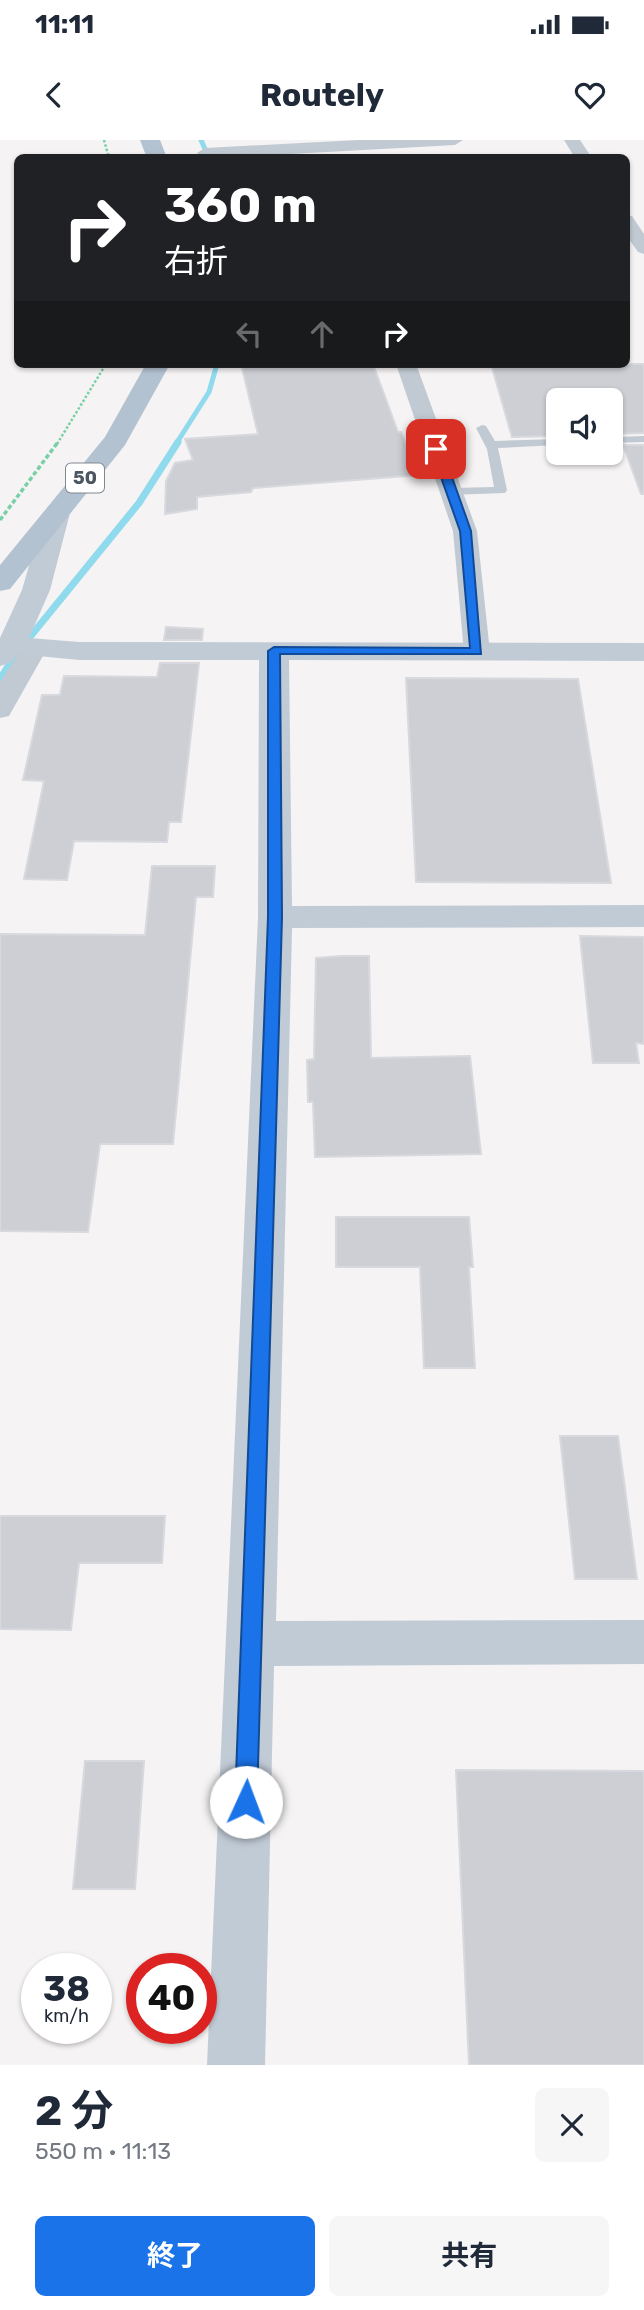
<!DOCTYPE html>
<html lang="ja">
<head>
<meta charset="utf-8">
<style>
	:root { --surface:#fff; --page:#f6f6f7; --text:#1f2937; --muted:#747a83; --accent:#1a73e8 }
	body { margin:0; font-family:Rubik,"Noto Sans JP",sans-serif; background:var(--page); color:var(--text); height:100vh; display:flex; flex-direction:column; font-size:26px; white-space:nowrap }
	* { box-sizing:border-box; margin:0 }
	p { font-size:23px; color:var(--muted) }
	.icon { flex:none; width:38px; height:38px; fill:none; stroke:currentColor; stroke-width:2; stroke-linecap:round; stroke-linejoin:round }
	.map { position:relative; height:1925px; overflow:hidden }
	.sheet { display:flex; flex-direction:column; background:var(--surface); flex:1 }
	.sheet>* { flex:none }
	.top-card { position:absolute; left:14px; top:14px; width:616px; height:214px; border-radius:10px; box-shadow:0 2px 5px #0004; background:#202124; color:#fff; overflow:hidden }
	.buttons { position:absolute; left:546px; top:248px; display:grid; gap:14px }
	.buttons a { display:grid; place-items:center; width:77px; height:77px; border-radius:10px; background:var(--surface); box-shadow:0 2px 5px #0004; font-size:35px }
	.speed { position:absolute; left:21px; top:1813px; display:flex; gap:14px; font-size:35px; font-weight:700; text-align:center }
	.speed>* { display:grid; place-content:center; width:91px; height:91px; border-radius:50%; background:var(--surface); box-shadow:0 2px 5px #0004; line-height:1 }
	.speed small { font-size:18px; font-weight:400 }
	.speed .limit { border:10px solid #d22; background:#fff; color:#111 }
	.pin { position:absolute; display:grid; place-items:center; width:60px; height:60px; color:#fff; margin:-30px; border-radius:14px; box-shadow:0 4px 10px #0006 }
	.me { position:absolute; width:77px; margin:-38px; rotate:2deg; stroke-linejoin:round; filter:drop-shadow(0 0 5px #0008) }
	.turn { display:flex; align-items:center; gap:24px; height:147px; padding:0 35px; font-size:32px }
	.turn .icon { width:91px; height:91px; stroke-width:2.5 }
	.turn b { display:block; font-size:49px; line-height:60px }
	.lanes { display:flex; align-items:center; height:66px; padding:0 35px; background:#0003; justify-content:center; gap:35px; direction:ltr }
	.lanes .off { opacity:.35 }
	.round { display:grid; place-items:center; flex:none; width:74px; height:74px; border-radius:10px; background:var(--page) }
	.summary { display:flex; align-items:center; justify-content:space-between; height:119px; padding:0 35px }
	h1 { font-size:42px; font-weight:700; line-height:52px }
	.cta { display:flex; gap:14px; margin-top:auto; padding:14px 35px }
	.cta a { flex:1; height:80px; border-radius:10px; background:var(--accent); color:#fff; font-size:28px; font-weight:700; line-height:80px; text-align:center }
	.cta a+a { background:var(--page); color:var(--text) }
	.status { display:flex; justify-content:space-between; align-items:center; height:49px; padding:0 35px; background:var(--surface); direction:ltr }
	.status svg { height:19px; fill:currentColor }
	header { display:flex; justify-content:space-between; align-items:center; height:91px; padding:0 35px; background:var(--surface); font-size:32px; font-weight:700 }
	.map>svg:first-child { display:block }
	.lines { fill:none; stroke-linecap:round; stroke-linejoin:round }
	.stream-far1 { stroke:#90daee; stroke-width:5 }
	.stream { stroke:#90daee; stroke-width:7 }
	.building { fill:#cdcfd5; stroke:#d7d9de; stroke-width:2 }
	.path-far1 { stroke:#7ad0a6; stroke-width:2.5; stroke-dasharray:2.5 2; stroke-linecap:butt }
	.path { stroke:#7ad0a6; stroke-width:3.5; stroke-dasharray:4.5 2.5; stroke-linecap:butt }
	.lane { fill:#c1cad2; fill-rule:evenodd }
	.street { fill:#c1cad2; fill-rule:evenodd }
	.secondary { fill:#c1cbd6; fill-rule:evenodd }
	.primary { fill:#b3c2d1; fill-rule:evenodd }
	.route { fill:#1a73e8; stroke:#114b97; stroke-width:2 }
	.labels { text-anchor:middle; stroke-width:5; stroke-linejoin:round; paint-order:stroke }
	.shield { fill:#fff; stroke:#808990; stroke-width:2 }
	.shield-label { font-size:18px; font-weight:bold; fill:#4a5661 }
</style>
</head>
<body>
<div class="status"><b>11:11</b><svg viewBox="0 0 49 12"><path d="M0 12V9h3v3zM5 12V6h3v6zM10 12V3h3v9zM15 12V0h3v12zM26 1h20v11H26zM47 4h2v5h-2z"/></svg></div>
<header><svg class="icon" aria-label="back" viewBox="0 0 24 24"><path d="M15 5l-7 7 7 7"/></svg>Routely<svg class="icon" aria-label="heart" viewBox="0 0 24 24"><path d="M12 20l-8-8c-3-5 5-10 8-4 3-6 11-1 8 4z"/></svg></header>
<div class="map">
<svg width="644" height="1925" viewBox="0 0 644 1925">
	<rect width="100%" height="100%" fill="#f5f3f3"/>
	<g class="lines">
		<g class="stream-far1">
			<path d="M201 0 209 18"/>
			<path d="M176 304 209 252 217 224"/>
		</g>
		<g class="stream">
			<path d="M25 503 139 363 178 302"/>
			<path d="M0 539 16 514"/>
		</g>
	</g>
	<g class="building">
		<path d="M241 224H373L398 292H401L418 335 253 348 251 352 197 357V369L165 374 166 341 175 323 193 320 185 299 258 294Z"/>
		<path d="M491 224H644V293L611 294V261H558V296L512 297Z"/>
		<path d="M623 305H644V354H641Z"/>
		<path d="M166 487 203 489 202 500H164Z"/>
		<path d="M160 523H199L181 682H169L167 702 74 701 67 740 24 739 44 641 23 640 42 555H60L64 536 157 537Z"/>
		<path d="M406 538 578 539 611 743 416 742Z"/>
		<path d="M152 726H215L213 757H196L173 1004H100L88 1092 0 1091V794L145 795Z"/>
		<path d="M580 796 644 797V904L636 903 639 923H593Z"/>
		<path d="M342 816H369L371 918 470 916 481 1014 315 1017 313 962H308L307 920 314 919 316 818Z"/>
		<path d="M336 1077H469L473 1127H469L475 1228H424L420 1127H336Z"/>
		<path d="M560 1296H618L637 1439H575Z"/>
		<path d="M0 1376H165L162 1423H79L71 1490 0 1489Z"/>
		<path d="M85 1621H144L135 1749H73Z"/>
		<path d="M456 1630 644 1631V1925H469Z"/>
	</g>
	<g class="lines">
		<g class="path-far1">
			<path d="M104 0 109 18"/>
			<path d="M57 304 106 224"/>
		</g>
		<path class="path" d="M0 380 58 302"/>
		<g class="lane">
			<path d="M482 285 486 286 495 301 558 299V305L498 308 507 350 505 353 448 355V349L452 348 494 347 487 309 476 288Z"/>
			<path d="M644 296V302L611 303V297Z"/>
		</g>
		<g class="street">
			<path d="M359 0H463L455 5 215 18H203L197 13 205 8Z"/>
			<path d="M564 0H580L592 18H575Z"/>
			<path d="M626 75 632 76 644 94V114L638 112 626 95Z"/>
			<path d="M396 224H416L477 391 490 512 486 517 477 520 468 517 464 512 453 391Z"/>
			<path d="M35 499 44 502 48 507 9 576 0 578V542L26 502Z"/>
		</g>
		<path class="secondary" d="M57 365 66 367 70 373 50 450 29 498 79 502 644 503V521L289 520 292 766 644 765V787L292 788 276 1481 644 1480V1524L274 1526 265 1925H207L258 777 259 520H79L18 514 10 523 0 526V498L22 450 44 373 48 367Z"/>
		<g class="primary">
			<path d="M140 0H160L167 18H147Z"/>
			<path d="M146 224H170L125 305 10 449 0 451V425L105 297Z"/>
		</g>
	</g>
	<path class="route" d="M436 306 442 309 471 391 481 514H280L282 777 257 1662 254 1669 246 1672 238 1669 235 1662 268 777V511L274 507 470 508 460 391 431 309Z"/>
	<g class="labels">
		<rect class="shield" x="66" y="323.5" width="38" height="29" rx="5"/>
		<g class="shield-label">
			<text x="85" y="344">50</text>
		</g>
	</g>
</svg>
<div class="buttons">
<a><svg class="icon" aria-label="sound" viewBox="0 0 24 24"><path d="M4 9h4l5-4v14l-5-4H4zM17 9q2 3 0 6"/></svg></a>
</div>
<div class="speed"><div>38<small>km/h</small></div><div class="limit">40</div></div>
<div class="pin" style="left:436px;top:309px;background:#d93025"><svg class="icon" aria-label="arrive" viewBox="0 0 24 24"><path d="M6 21V4h12l-3 4 3 4H6"/></svg></div>
<svg class="me" style="left:246px;top:1662px" viewBox="-20 -20 40 40"><circle r="19" fill="#fff"/><path d="M0-13L10 11 0 6-10 11z" fill="#1a73e8"/></svg>
<div class="top-card">
<div class="turn"><svg class="icon" aria-label="right" viewBox="0 0 24 24"><path d="M7 20v-9h11M14 6l5 5-5 5"/></svg><div><b>360 m</b>右折</div></div>
<div class="lanes"><svg class="icon off" aria-label="left" viewBox="0 0 24 24"><path d="M17 20v-9H6M10 6l-5 5 5 5"/></svg><svg class="icon off" aria-label="ahead" viewBox="0 0 24 24"><path d="M12 20V5M6 11l6-6 6 6"/></svg><svg class="icon" aria-label="right" viewBox="0 0 24 24"><path d="M7 20v-9h11M14 6l5 5-5 5"/></svg></div>
</div>
</div>
<section class="sheet">
<div class="summary"><div><h1>2 分</h1><p>550 m · 11:13</p></div><a class="round"><svg class="icon" aria-label="close" viewBox="0 0 24 24"><path d="M6 6l12 12M18 6L6 18"/></svg></a></div>
<div class="cta"><a>終了</a><a>共有</a></div>
</section>
</body>
</html>
